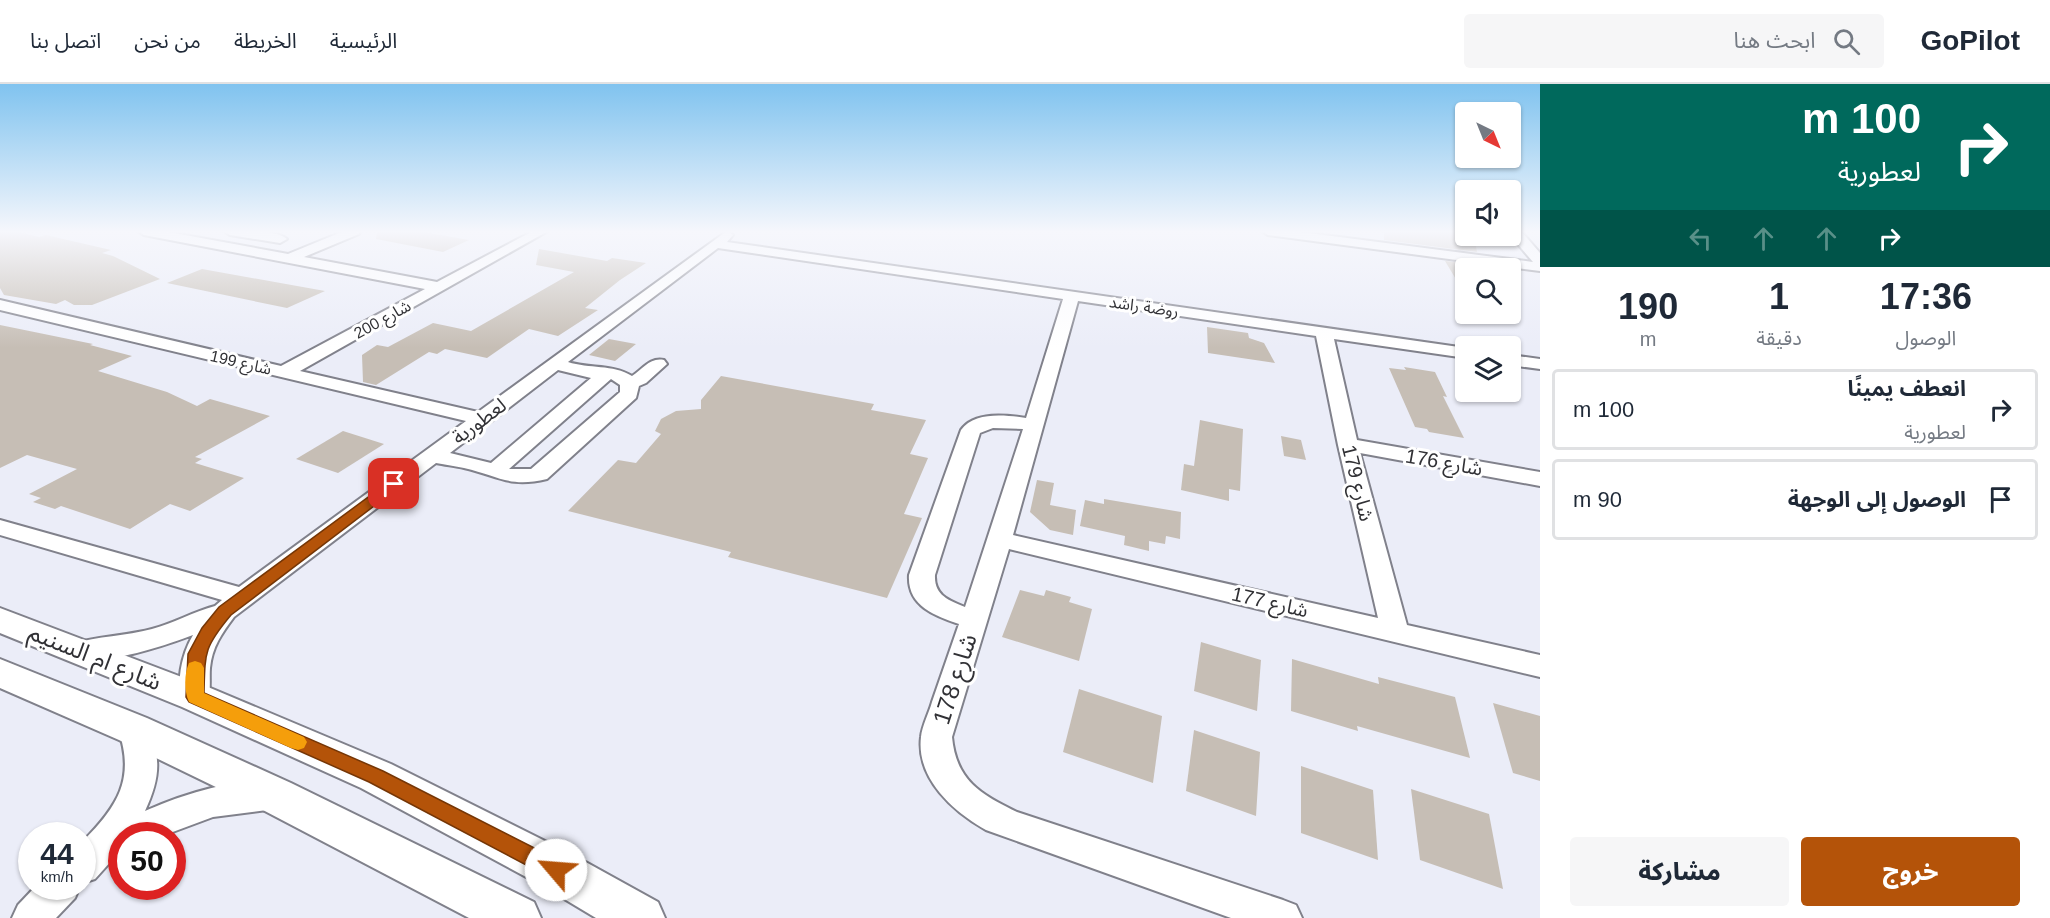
<!DOCTYPE html>
<html lang="ar">
<head>
<meta charset="utf-8">
<style>
	:root { --surface:#fff; --page:#f6f6f7; --text:#1f2937; --muted:#747a83; --line:#e0e1e3; --accent:#b45309 }
	body { margin:0; font-family:Helvetica,"Noto Sans Arabic",sans-serif; background:var(--page); color:var(--text); direction:rtl; height:100vh; display:flex; flex-direction:column; font-size:22px; white-space:nowrap }
	* { box-sizing:border-box; margin:0 }
	p { font-size:20px; color:var(--muted) }
	.icon { flex:none; width:33px; height:33px; fill:none; stroke:currentColor; stroke-width:2; stroke-linecap:round; stroke-linejoin:round }
	.map { position:relative; flex:1; overflow:hidden; direction:ltr }
	.sheet { display:flex; flex-direction:column; background:var(--surface); width:510px }
	.sheet>* { flex:none }
	.guide { background:#00695c; color:#fff; overflow:hidden }
	.needle { width:39px; rotate:137deg }
	.buttons { position:absolute; left:1455px; top:18px; display:grid; gap:12px }
	.buttons a { display:grid; place-items:center; width:66px; height:66px; border-radius:6px; background:var(--surface); box-shadow:0 2px 4px #0004; font-size:30px }
	.speed { position:absolute; left:18px; top:738px; display:flex; gap:12px; font-size:30px; font-weight:700; text-align:center }
	.speed>* { display:grid; place-content:center; width:78px; height:78px; border-radius:50%; background:var(--surface); box-shadow:0 2px 4px #0004; line-height:1 }
	.speed small { font-size:15px; font-weight:400 }
	.speed .limit { border:9px solid #d22; background:#fff; color:#111 }
	.pin { position:absolute; display:grid; place-items:center; width:51px; height:51px; color:#fff; margin:-26px; border-radius:12px; box-shadow:0 3px 9px #0006 }
	.me { position:absolute; width:66px; margin:-33px; rotate:297deg; stroke-linejoin:round; filter:drop-shadow(0 0 4px #0008) }
	.turn { display:flex; align-items:center; gap:21px; height:126px; padding:0 30px; font-size:27px }
	.turn .icon { width:78px; height:78px; stroke-width:2.5 }
	.turn b { display:block; font-size:42px; line-height:51px }
	.lanes { display:flex; align-items:center; height:57px; padding:0 30px; background:#0003; justify-content:center; gap:30px; direction:ltr }
	.lanes .off { opacity:.35 }
	.eta { display:flex; justify-content:space-evenly; align-items:center; height:102px; text-align:center }
	.eta b { font-size:36px; font-weight:800; line-height:42px }
	.button { display:flex; gap:12px; margin-top:auto; padding:12px 30px }
	.button a { flex:1; height:69px; border-radius:6px; background:var(--accent); color:#fff; font-size:24px; font-weight:800; line-height:69px; text-align:center }
	.button a+a { background:var(--page); color:var(--text) }
	ul { padding:0; list-style:none }
	li { display:flex; align-items:center; gap:18px; height:81px; margin:0 12px 9px; padding:0 18px; border:3px solid var(--line); border-radius:6px }
	li div { flex:1 }
	li b { display:block; font-size:22px }
	li em { font-style:normal }
	header { display:flex; align-items:center; gap:36px; box-sizing:border-box; height:84px; padding:0 30px; background:var(--surface); border-bottom:2px solid var(--line) }
	header strong { font-size:28px }
	nav { display:flex; gap:33px; margin-inline-start:auto; font-size:21px }
	.search { width:420px; height:54px; background:var(--page); display:flex; align-items:center; gap:15px; box-sizing:border-box; padding:0 21px; border-radius:6px; color:var(--muted); font-size:22px }
	main { display:flex; flex:1; min-height:0 }
	.map>svg:first-child { display:block }
	.building { fill:#c6beb5 }
	.lines { fill:none; stroke-linecap:round; stroke-linejoin:round }
	.minor-casing { stroke:#80818b; stroke-width:4 }
	.major-casing { stroke:#80818b; stroke-width:4 }
	.minor { fill:#fff; fill-rule:evenodd }
	.major { fill:#fff; fill-rule:evenodd }
	.route { fill:#b45309; stroke:#753606; stroke-width:1.5 }
	.slow { fill:#f59e0b }
	.labels { text-anchor:middle; stroke-width:6; stroke-linejoin:round; paint-order:stroke }
	.far-street-label { font-size:16px; fill:#313135; stroke:#fff }
	.street-label { font-size:20px; fill:#313135; stroke:#fff }
	.near-street-label { font-size:24px; fill:#313135; stroke:#fff }
</style>
</head>
<body>
<header>
<strong>GoPilot</strong>
<div class="search"><svg class="icon" aria-label="search" viewBox="0 0 24 24"><circle cx="10" cy="10" r="6"/><path d="M15 15l6 6"/></svg>ابحث هنا</div>
<nav><a>الرئيسية</a><a>الخريطة</a><a>من نحن</a><a>اتصل بنا</a></nav>
</header>
<main>
<section class="sheet">
<div class="guide">
<div class="turn"><svg class="icon" aria-label="right" viewBox="0 0 24 24"><path d="M7 20v-9h11M14 6l5 5-5 5"/></svg><div><b>100 m</b>لعطورية</div></div>
<div class="lanes"><svg class="icon off" aria-label="left" viewBox="0 0 24 24"><path d="M17 20v-9H6M10 6l-5 5 5 5"/></svg><svg class="icon off" aria-label="ahead" viewBox="0 0 24 24"><path d="M12 20V5M6 11l6-6 6 6"/></svg><svg class="icon off" aria-label="ahead" viewBox="0 0 24 24"><path d="M12 20V5M6 11l6-6 6 6"/></svg><svg class="icon" aria-label="right" viewBox="0 0 24 24"><path d="M7 20v-9h11M14 6l5 5-5 5"/></svg></div>
</div>
<div class="eta">
<div><b>17:36</b><p>الوصول</p></div>
<div><b>1</b><p>دقيقة</p></div>
<div><b>190</b><p>m</p></div>
</div>
<ul>
<li><svg class="icon" aria-label="right" viewBox="0 0 24 24"><path d="M7 20v-9h11M14 6l5 5-5 5"/></svg><div><b>انعطف يمينًا</b><p>لعطورية</p></div><em>100 m</em></li>
<li><svg class="icon" aria-label="arrive" viewBox="0 0 24 24"><path d="M6 21V4h12l-3 4 3 4H6"/></svg><div><b>الوصول إلى الوجهة</b></div><em>90 m</em></li>
</ul>
<div class="button"><a>خروج</a><a>مشاركة</a></div>
</section>
<div class="map">
<svg width="1540" height="834" viewBox="0 0 1540 834">
	<rect width="100%" height="100%" fill="#ebedf8"/>
	<g class="building">
		<path d="M0 147H14L39 153 46 151 111 166 102 169 113 172 160 195 92 221H74L65 216 56 220 4 211 0 204Z"/>
		<path d="M377 147H418L469 156 443 168 376 155Z"/>
		<path d="M1384 147H1466V152H1474L1477 168 1384 156Z"/>
		<path d="M539 165 607 177 612 174 646 179 620 196 585 224 598 226 558 252 529 245 487 274 445 265 437 270 429 268 376 301 363 298 362 271 377 261 388 263 433 239 471 247 574 188 536 181Z"/>
		<path d="M1445 177 1466 179V212Z"/>
		<path d="M202 185 325 207 287 224 167 199Z"/>
		<path d="M0 241 93 260 90 261 132 272 98 287 167 308 197 322 210 315 270 332 195 373 202 375 195 379 244 394 190 427 170 420 130 445 61 422 55 425 33 418 41 414 29 410 77 385 27 371 0 384Z"/>
		<path d="M1207 243 1248 249 1249 254 1264 259 1275 279 1208 269Z"/>
		<path d="M609 255 636 260 615 277 589 271Z"/>
		<path d="M1404 283 1435 288 1447 313 1443 312 1464 354 1429 348 1427 345 1415 343 1389 284 1406 286Z"/>
		<path d="M721 292 874 320 871 326 926 336 910 370 928 374 904 430 922 434 887 514 728 473 731 468 568 427 618 376 636 379 661 350 655 347 661 335 676 327 701 325V316Z"/>
		<path d="M1200 336 1243 345 1240 407 1229 405V417L1181 406 1184 380 1194 382Z"/>
		<path d="M343 347 384 360 338 389 296 375Z"/>
		<path d="M1281 352 1301 356 1306 376 1284 372Z"/>
		<path d="M1037 396 1054 399 1050 421 1076 426 1073 451 1050 446 1030 428Z"/>
		<path d="M1104 415 1181 428 1180 455 1166 452 1165 460 1149 457V467L1124 461 1125 452 1080 442 1085 416 1104 420Z"/>
		<path d="M1020 506 1044 512 1046 506 1071 513 1069 518 1092 525 1079 577 1002 553Z"/>
		<path d="M1201 558 1261 576 1257 627 1194 607Z"/>
		<path d="M1292 575 1379 600 1378 593 1455 613 1470 674 1357 642 1358 647 1291 627Z"/>
		<path d="M1079 605 1162 632 1153 699 1063 668Z"/>
		<path d="M1493 619 1540 632V697L1513 689Z"/>
		<path d="M1194 646 1260 668 1256 732 1186 707Z"/>
		<path d="M1301 682 1373 706 1378 776 1301 749Z"/>
		<path d="M1411 705 1489 730 1503 805 1420 776Z"/>
	</g>
	<g class="lines">
		<g class="minor-casing">
			<g id="minor">
				<path d="M138 147H163L288 170 344 147H360L359 150 304 173 437 198 533 147H548L300 287 478 328 727 147 733 151 727 158 1466 264V274L1334 255 1357 356 1540 388V402L1360 369 1407 541 1540 571V593L1009 465 952 653C956 696 980 710 1017 728L1283 816 1296 821 1302 834H1231L986 746C954 728 916 695 921 653 922 642 929 629 932 618 941 592 950 566 959 540 935 532 907 522 909 491L961 346C974 327 1007 331 1026 334L1063 215 718 164 568 278C589 285 613 280 632 292 643 285 650 273 664 276L667 280 646 299 639 302 636 314 547 395C509 404 499 392 464 384 455 382 446 381 436 379L234 533C222 549 212 563 210 584 209 597 212 609 205 621L195 624 185 621C174 601 182 570 193 551 164 562 101 583 72 574L68 567 72 560C98 552 126 552 152 545 174 539 193 528 215 522L222 516 0 451V436L239 503 466 337 0 226V216L281 282 425 205 144 151ZM1078 217 1316 252 1338 361 1378 534 1013 451ZM558 286 591 294 491 379 450 369ZM611 295 620 301V308L531 385H509ZM993 344 1023 345 965 523C948 516 934 511 935 491L980 349Z"/>
				<path d="M224 147C239 147 275 145 287 155L280 159 230 151Z"/>
				<path d="M1262 147H1293L1533 178 1510 151V147H1521L1540 169V187L1268 151Z"/>
				<path d="M1510 271 1540 275V285L1510 281Z"/>
				<path d="M133 633 144 636C162 671 161 692 145 727 179 712 243 689 279 702L284 712 279 722 267 726 213 733 162 752H122V765L95 795 82 799V758C117 723 136 695 118 645L122 636Z"/>
				<path d="M36 802H80L75 814 56 834H12L18 821Z"/>
			</g>
		</g>
		<g class="major-casing">
			<g id="major">
				<path d="M0 524 208 603 391 680 573 771 658 818 665 834H596L541 801 361 704 182 623 0 549Z"/>
				<path d="M0 575 147 634 291 699 534 818 541 834H469L261 725 119 656 0 604Z"/>
			</g>
		</g>
		<use href="#minor" class="minor"/>
		<use href="#major" class="major"/>
	</g>
	<linearGradient id="sky" x2="0" y2="1"><stop stop-color="#80c3ef"/><stop offset="0.56" stop-color="#f6f7fc"/><stop offset="1" stop-color="#f6f7fc" stop-opacity="0"/></linearGradient>
	<rect width="1540" height="264" fill="url(#sky)"/>
	<path class="route" d="M394 396 399 397 401 400 399 403 231 531C204 563 205 568 204 609L383 687 564 779 567 786 564 793 556 796 549 793 369 698 189 618 186 613 188 570 202 544 219 523 390 397Z"/>
	<path class="slow" d="M195 577 201 579 204 584V609L304 653 307 658 304 664 298 666 291 664 189 618C184 608 184 589 189 579Z"/>
	<g class="labels">
		<g class="far-street-label">
			<text transform="translate(1144 222) rotate(8)" y="6">روضة راشد</text>
			<text transform="translate(382 235) rotate(-29)" y="6">شارع 200</text>
			<text transform="translate(241 278) rotate(13)" y="6">شارع 199</text>
		</g>
		<g class="street-label">
			<text transform="translate(479 337) rotate(-37)" y="7">لعطورية</text>
			<text transform="translate(1444 378) rotate(10)" y="7">شارع 176</text>
			<text transform="translate(1358 399) rotate(76)" y="7">شارع 179</text>
			<text transform="translate(1270 518) rotate(13)" y="7">شارع 177</text>
		</g>
		<g class="near-street-label">
			<text transform="translate(95 573) rotate(22)" y="8">شارع ام السنيم</text>
			<text transform="translate(955 595) rotate(-72)" y="8">شارع 178</text>
		</g>
	</g>
</svg>
<div class="buttons">
<a><svg class="needle" viewBox="-14 -14 28 28"><path d="M0-13l5 13h-10z" fill="#e53935"/><path d="M0 13l5-13h-10z" fill="#747a83"/></svg></a>
<a><svg class="icon" aria-label="sound" viewBox="0 0 24 24"><path d="M4 9h4l5-4v14l-5-4H4zM17 9q2 3 0 6"/></svg></a>
<a><svg class="icon" aria-label="search" viewBox="0 0 24 24"><circle cx="10" cy="10" r="6"/><path d="M15 15l6 6"/></svg></a>
<a><svg class="icon" aria-label="layers" viewBox="0 0 24 24"><path d="M12 4l9 5-9 5-9-5zM3 14l9 5 9-5"/></svg></a>
</div>
<div class="speed"><div>44<small>km/h</small></div><div class="limit">50</div></div>
<div class="pin" style="left:394px;top:400px;background:#d93025"><svg class="icon" aria-label="arrive" viewBox="0 0 24 24"><path d="M6 21V4h12l-3 4 3 4H6"/></svg></div>
<svg class="me" style="left:556px;top:786px" viewBox="-20 -20 40 40"><circle r="19" fill="#fff"/><path d="M0-13L10 11 0 6-10 11z" fill="#b45309"/></svg>
</div>
</main>
</body>
</html>
